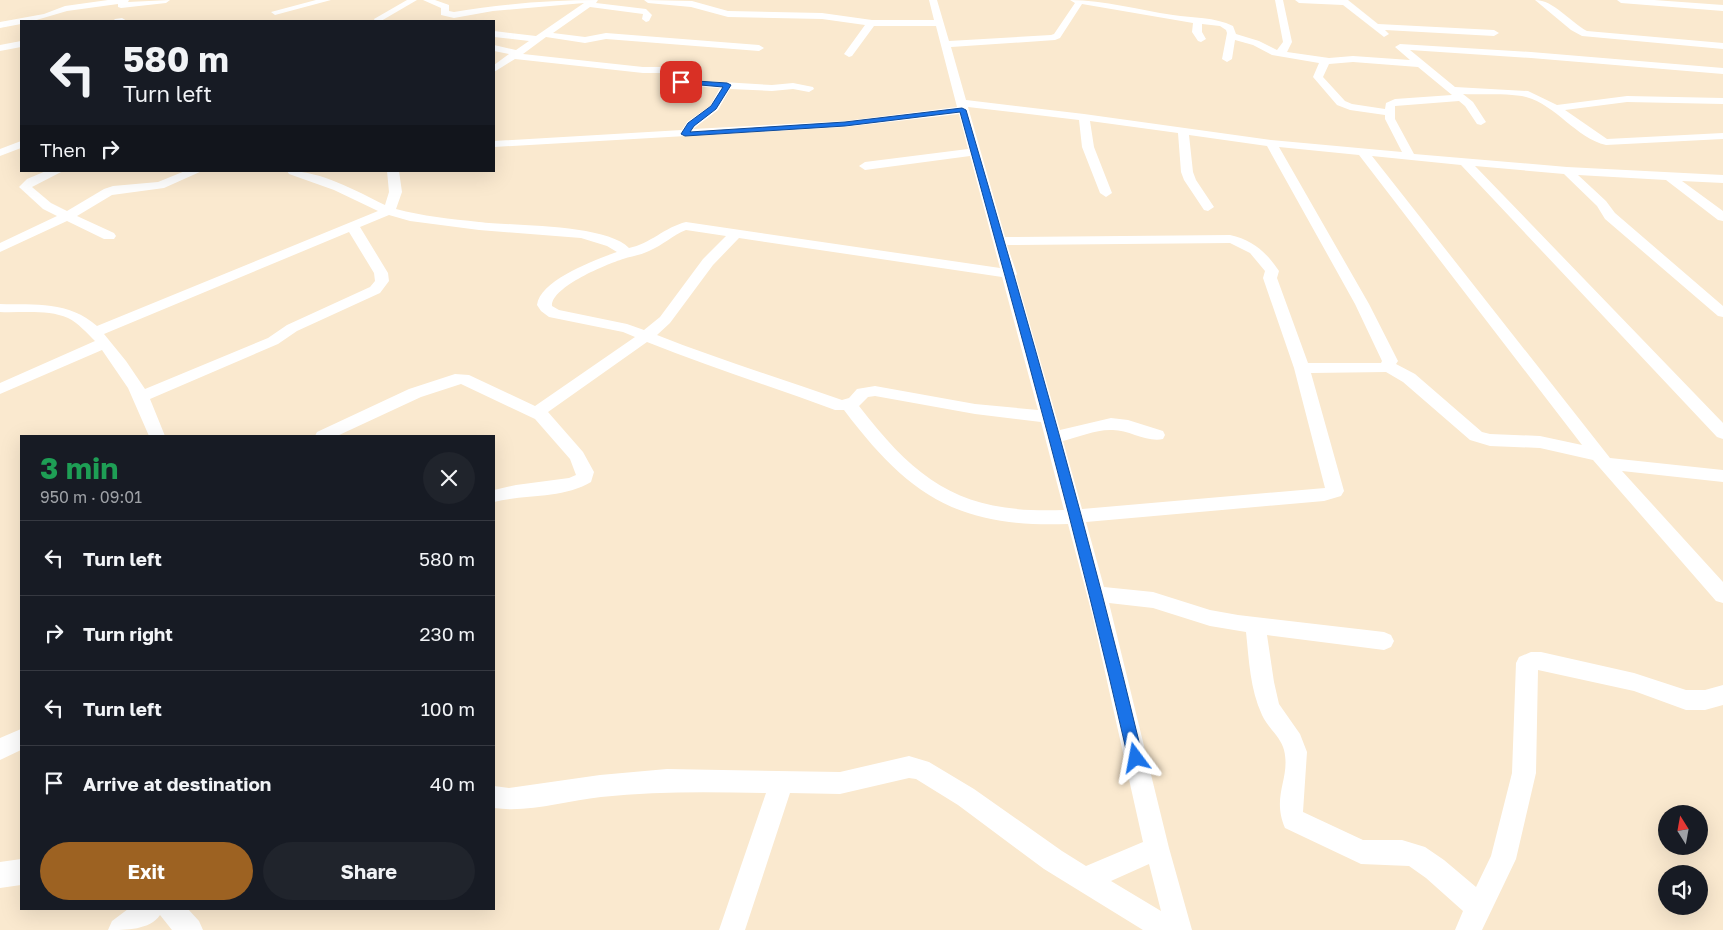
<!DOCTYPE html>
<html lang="en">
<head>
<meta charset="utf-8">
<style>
	:root { --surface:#171b24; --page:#20242c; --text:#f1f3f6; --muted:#9ea1a6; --line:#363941; --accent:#9d6222 }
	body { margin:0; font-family:"Golos Text",sans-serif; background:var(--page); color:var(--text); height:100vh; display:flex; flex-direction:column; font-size:19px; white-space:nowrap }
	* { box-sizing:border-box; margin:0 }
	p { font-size:16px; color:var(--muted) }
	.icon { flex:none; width:28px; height:28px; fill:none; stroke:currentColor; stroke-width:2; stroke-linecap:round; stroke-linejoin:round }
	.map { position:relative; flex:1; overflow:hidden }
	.sheet { position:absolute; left:20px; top:435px; width:475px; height:475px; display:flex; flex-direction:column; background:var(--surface); border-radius:0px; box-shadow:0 5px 20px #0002 }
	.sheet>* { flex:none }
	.top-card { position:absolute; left:20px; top:20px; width:475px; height:152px; border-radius:0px; box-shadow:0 5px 20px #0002; background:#171b24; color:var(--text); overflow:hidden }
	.needle { width:32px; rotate:349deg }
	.buttons { position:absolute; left:1658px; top:805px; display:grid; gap:10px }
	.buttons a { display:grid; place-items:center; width:50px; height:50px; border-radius:50%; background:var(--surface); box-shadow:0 5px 20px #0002; font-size:25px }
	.pin { position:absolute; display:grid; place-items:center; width:42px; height:42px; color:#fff; margin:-21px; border-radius:10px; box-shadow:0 2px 8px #0006 }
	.me { position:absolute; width:55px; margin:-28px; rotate:347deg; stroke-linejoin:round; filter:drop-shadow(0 0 4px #0008) }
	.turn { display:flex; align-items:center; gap:18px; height:105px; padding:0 20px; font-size:22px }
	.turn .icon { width:65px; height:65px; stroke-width:2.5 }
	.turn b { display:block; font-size:35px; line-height:42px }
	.then { display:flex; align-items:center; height:48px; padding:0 20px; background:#0003; gap:10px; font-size:19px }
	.round { display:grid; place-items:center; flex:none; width:52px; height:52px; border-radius:26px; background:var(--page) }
	.head { display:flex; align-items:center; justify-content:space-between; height:85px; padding:0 20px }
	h1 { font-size:30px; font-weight:700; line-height:38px; color:#1e9e55 }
	.action { display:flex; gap:10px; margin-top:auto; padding:10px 20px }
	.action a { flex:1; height:58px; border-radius:30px; background:var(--accent); color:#fff; font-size:20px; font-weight:700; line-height:58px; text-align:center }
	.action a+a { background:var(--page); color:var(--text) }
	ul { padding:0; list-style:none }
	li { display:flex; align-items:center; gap:15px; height:75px; padding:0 20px; border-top:1px solid var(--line) }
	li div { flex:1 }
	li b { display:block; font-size:19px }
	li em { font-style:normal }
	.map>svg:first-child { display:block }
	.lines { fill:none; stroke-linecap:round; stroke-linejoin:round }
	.minor { fill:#fff; fill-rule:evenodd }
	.route { fill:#1a73e8; stroke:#114b97 }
</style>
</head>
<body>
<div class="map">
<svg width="1723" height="930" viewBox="0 0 1723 930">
	<rect width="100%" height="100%" fill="#fae9cf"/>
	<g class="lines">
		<g class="minor">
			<path d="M108 0H129L128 2 170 0 166 3 121 8 118 7V4L67 11 33 21H21V24L0 28V22L44 14 65 6Z"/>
			<path d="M316 0H331L275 15 271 12Z"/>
			<path d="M407 0H417L381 21H375L374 19Z"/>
			<path d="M423 0H435L449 5V11L454 12C502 4 549 0 598 0L596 3 646 9 652 15 649 21 646 22 642 19 643 14 590 7 553 33 585 37 606 33 759 45 764 48 759 51 606 39 585 43 546 37 523 54 643 67H664L681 78 689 80 772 85 793 83 813 87 814 89 809 92 793 89 772 91 730 89 718 110 693 129 845 121 957 107 936 26H874L852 56 849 57 844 54 865 25 822 19 728 17 691 7 648 3 644 0 692 1 728 11 822 13 872 20H934L929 0H937L949 41 1051 35 1054 34 1075 3 1070 0C1105 0 1138 10 1173 15 1193 18 1215 17 1233 26L1236 34 1259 41 1277 50 1283 42 1275 0H1283L1292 42 1287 52 1329 58 1353 56 1410 60 1395 47 1400 44 1531 52 1723 68V74L1531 58 1410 50 1455 87 1528 91 1557 105 1627 96 1723 98V104L1627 102 1565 110 1607 139 1723 133V139L1606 145C1576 138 1556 105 1526 97 1511 93 1479 95 1463 94L1473 102 1486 122 1481 125 1477 124 1465 106 1459 101 1395 106V119L1414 154 1567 167 1723 175V183L1682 181 1723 211V221L1718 220 1666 180 1578 175 1606 201 1615 213 1723 306V317L1718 316 1605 219 1597 206 1564 174 1475 166 1723 423V439L1717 437 1461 165 1372 156 1610 458 1723 470V482L1622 471 1723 582V603L1716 601 1593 460 1540 448 1490 446 1470 440 1403 382 1386 372 1311 373 1344 491 1341 496 1324 501 1086 522 1104 587 1153 592 1210 610 1238 615 1384 632 1391 635 1394 641 1391 647 1384 650 1267 635 1274 682 1279 704 1300 734 1307 752 1303 812 1363 840H1402L1425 847 1444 860 1476 887 1491 856 1512 773 1516 663 1519 657 1531 652H1541L1634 673 1686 690H1705L1723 685V705L1705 710H1686L1634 691 1538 670 1536 773 1516 859 1482 930H1455L1463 911 1426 878 1409 866 1361 864 1285 828C1271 795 1291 779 1284 750 1281 737 1267 727 1262 715 1250 689 1249 660 1246 632L1210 626 1153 608 1109 603 1169 848 1192 930H1143L1044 869 958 805 916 779 909 778 840 794 790 793 745 930H719L766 793C710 792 656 791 601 797 566 801 528 813 494 808V786L509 788 600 775 667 769 840 772 909 756 929 762 974 789 1062 851 1086 866 1143 842 1092 614 1068 524C958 528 909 496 844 410H835C773 387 709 367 647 342L548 412 583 452 594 472 591 482C563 499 525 494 494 502V490L516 485 569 478 576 475 570 459 535 419 461 384 421 397 337 436H315L317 432 409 389 455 374 469 375 535 406 635 337 623 332 549 317 541 311 537 305C540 280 595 260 617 252L607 246 581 238 479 230 410 221 389 215 360 227 388 273 389 281 380 293 297 331 278 344 150 399 165 436H149L128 388 102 350 0 394V383L95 341C87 333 78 323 68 318 48 309 21 313 0 312V304C35 305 69 301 97 326L378 211 334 190 289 174 287 171C322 171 354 190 385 205L389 192 387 171H399L402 192 396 209C422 216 451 219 479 222 514 226 606 224 629 248 650 244 665 227 686 222L1000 268 970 156 865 170 859 166 865 162 968 149 959 114 845 127 494 147V141L682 130 687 122 710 106 720 88 689 86 673 82 662 73H643L515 59 494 72V65L509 54 494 51V45L516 50 529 41 494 37V31L536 36 584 3 493 11 454 18 441 15V8ZM1082 4 1193 23 1192 32 1198 41 1201 42 1206 39 1202 32V24L1220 26 1226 30 1227 33 1222 59 1227 62 1232 59 1235 40 1253 45 1272 55 1319 63 1313 77 1337 105 1350 110 1385 115V119L1402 152 1271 140 1084 114 966 100 951 47 1055 40 1060 38ZM1353 62 1418 67 1452 95 1395 99 1386 103 1385 109 1352 104 1345 101 1323 77 1329 64ZM968 107 1079 120 1082 147 1100 193 1106 197 1112 193 1094 147 1090 121 1178 133 1181 172 1184 180 1204 210 1208 211 1214 207 1196 180 1193 172 1189 135 1267 146 1355 304 1382 361 1381 363H1308L1277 278 1279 271C1266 252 1253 240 1230 235L1005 237ZM1279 147 1359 155 1582 445 1540 436 1490 434 1482 432 1415 374 1396 364 1398 361 1369 304ZM686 230 726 236 703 259 660 317 644 330 627 324 559 310 552 306C551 287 607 264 623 259 632 256 641 255 649 251 663 245 673 235 686 230ZM349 232 374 273 375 281 370 287 287 325 268 338 145 389 126 361 104 334ZM739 238 1002 277 1038 410 975 404 875 386 857 389 849 398 842 400C780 378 717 359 657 335L670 323 713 265ZM1230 243 1250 253 1265 271 1263 278 1294 368 1325 488 1082 509 1063 441C1078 437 1097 429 1113 430 1129 430 1148 443 1163 439L1165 435 1163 431 1128 420 1111 418 1060 430 1016 276 1017 274 1007 245ZM875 396 975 414 1041 422 1064 510C963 514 919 484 859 406L868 397ZM1149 864 1161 911 1111 881Z"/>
			<path d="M1295 0H1348L1378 24 1494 30 1499 33 1494 36 1385 30 1389 34 1384 37 1343 5 1299 3Z"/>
			<path d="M1535 0C1554 0 1570 22 1587 31L1723 43V49L1582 36 1571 30Z"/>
			<path d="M1617 0H1654L1723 5V11L1621 3Z"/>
			<path d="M122 18 127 21H113L115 19Z"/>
			<path d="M21 41V47L0 51V45Z"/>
			<path d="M21 141V148L0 156V149Z"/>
			<path d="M46 171H63L32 187 51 203 67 211 104 189 113 186 158 182 185 171H202L164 188 112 195 77 216 114 233 116 236 114 239H104L67 221 0 252V243L57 216 43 209 19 187 27 179Z"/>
			<path d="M21 729V750L0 760V738Z"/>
			<path d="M21 859V885L0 888V862Z"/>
			<path d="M128 909H188L199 921 203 930H172L160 915C150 930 126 930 108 930L112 921Z"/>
		</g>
	</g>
	<path class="route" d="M681 80 727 83 731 85 716 109 694 126 690 132 845 122 962 108 966 110C1029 325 1091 540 1143 758L1141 763 1136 765 1130 763 1128 758C1079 541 1019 327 960 112L845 126 685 136 681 134 688 123 711 106 723 87 678 83 677 82Z"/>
</svg>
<div class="buttons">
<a><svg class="needle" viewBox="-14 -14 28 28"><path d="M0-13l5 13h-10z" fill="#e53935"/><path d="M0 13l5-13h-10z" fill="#9ea1a6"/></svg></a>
<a><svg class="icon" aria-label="sound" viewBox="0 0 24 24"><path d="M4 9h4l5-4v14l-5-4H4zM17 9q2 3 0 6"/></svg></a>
</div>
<div class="pin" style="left:681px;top:82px;background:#d93025"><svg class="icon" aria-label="arrive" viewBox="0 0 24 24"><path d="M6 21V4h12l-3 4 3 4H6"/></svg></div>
<svg class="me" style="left:1136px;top:758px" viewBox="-20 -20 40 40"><path d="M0-17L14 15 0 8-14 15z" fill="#1a73e8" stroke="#fff" stroke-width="4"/></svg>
<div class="top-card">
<div class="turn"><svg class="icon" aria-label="left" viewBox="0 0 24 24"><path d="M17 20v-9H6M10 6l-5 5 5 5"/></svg><div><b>580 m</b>Turn left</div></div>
<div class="then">Then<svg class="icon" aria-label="right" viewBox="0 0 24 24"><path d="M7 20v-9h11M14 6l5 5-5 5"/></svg></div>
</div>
<section class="sheet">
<div class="head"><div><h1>3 min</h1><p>950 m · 09:01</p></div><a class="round"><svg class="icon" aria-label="close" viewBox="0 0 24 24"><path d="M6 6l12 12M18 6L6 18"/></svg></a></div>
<ul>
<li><svg class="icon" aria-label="left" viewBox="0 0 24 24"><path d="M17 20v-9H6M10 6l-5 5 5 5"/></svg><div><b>Turn left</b></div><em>580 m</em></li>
<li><svg class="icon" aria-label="right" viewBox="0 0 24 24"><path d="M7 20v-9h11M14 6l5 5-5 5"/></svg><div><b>Turn right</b></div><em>230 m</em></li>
<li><svg class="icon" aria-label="left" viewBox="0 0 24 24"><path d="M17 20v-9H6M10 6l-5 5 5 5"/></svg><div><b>Turn left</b></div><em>100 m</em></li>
<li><svg class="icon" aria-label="arrive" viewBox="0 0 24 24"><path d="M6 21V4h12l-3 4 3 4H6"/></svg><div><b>Arrive at destination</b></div><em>40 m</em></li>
</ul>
<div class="action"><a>Exit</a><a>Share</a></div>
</section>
</div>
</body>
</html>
